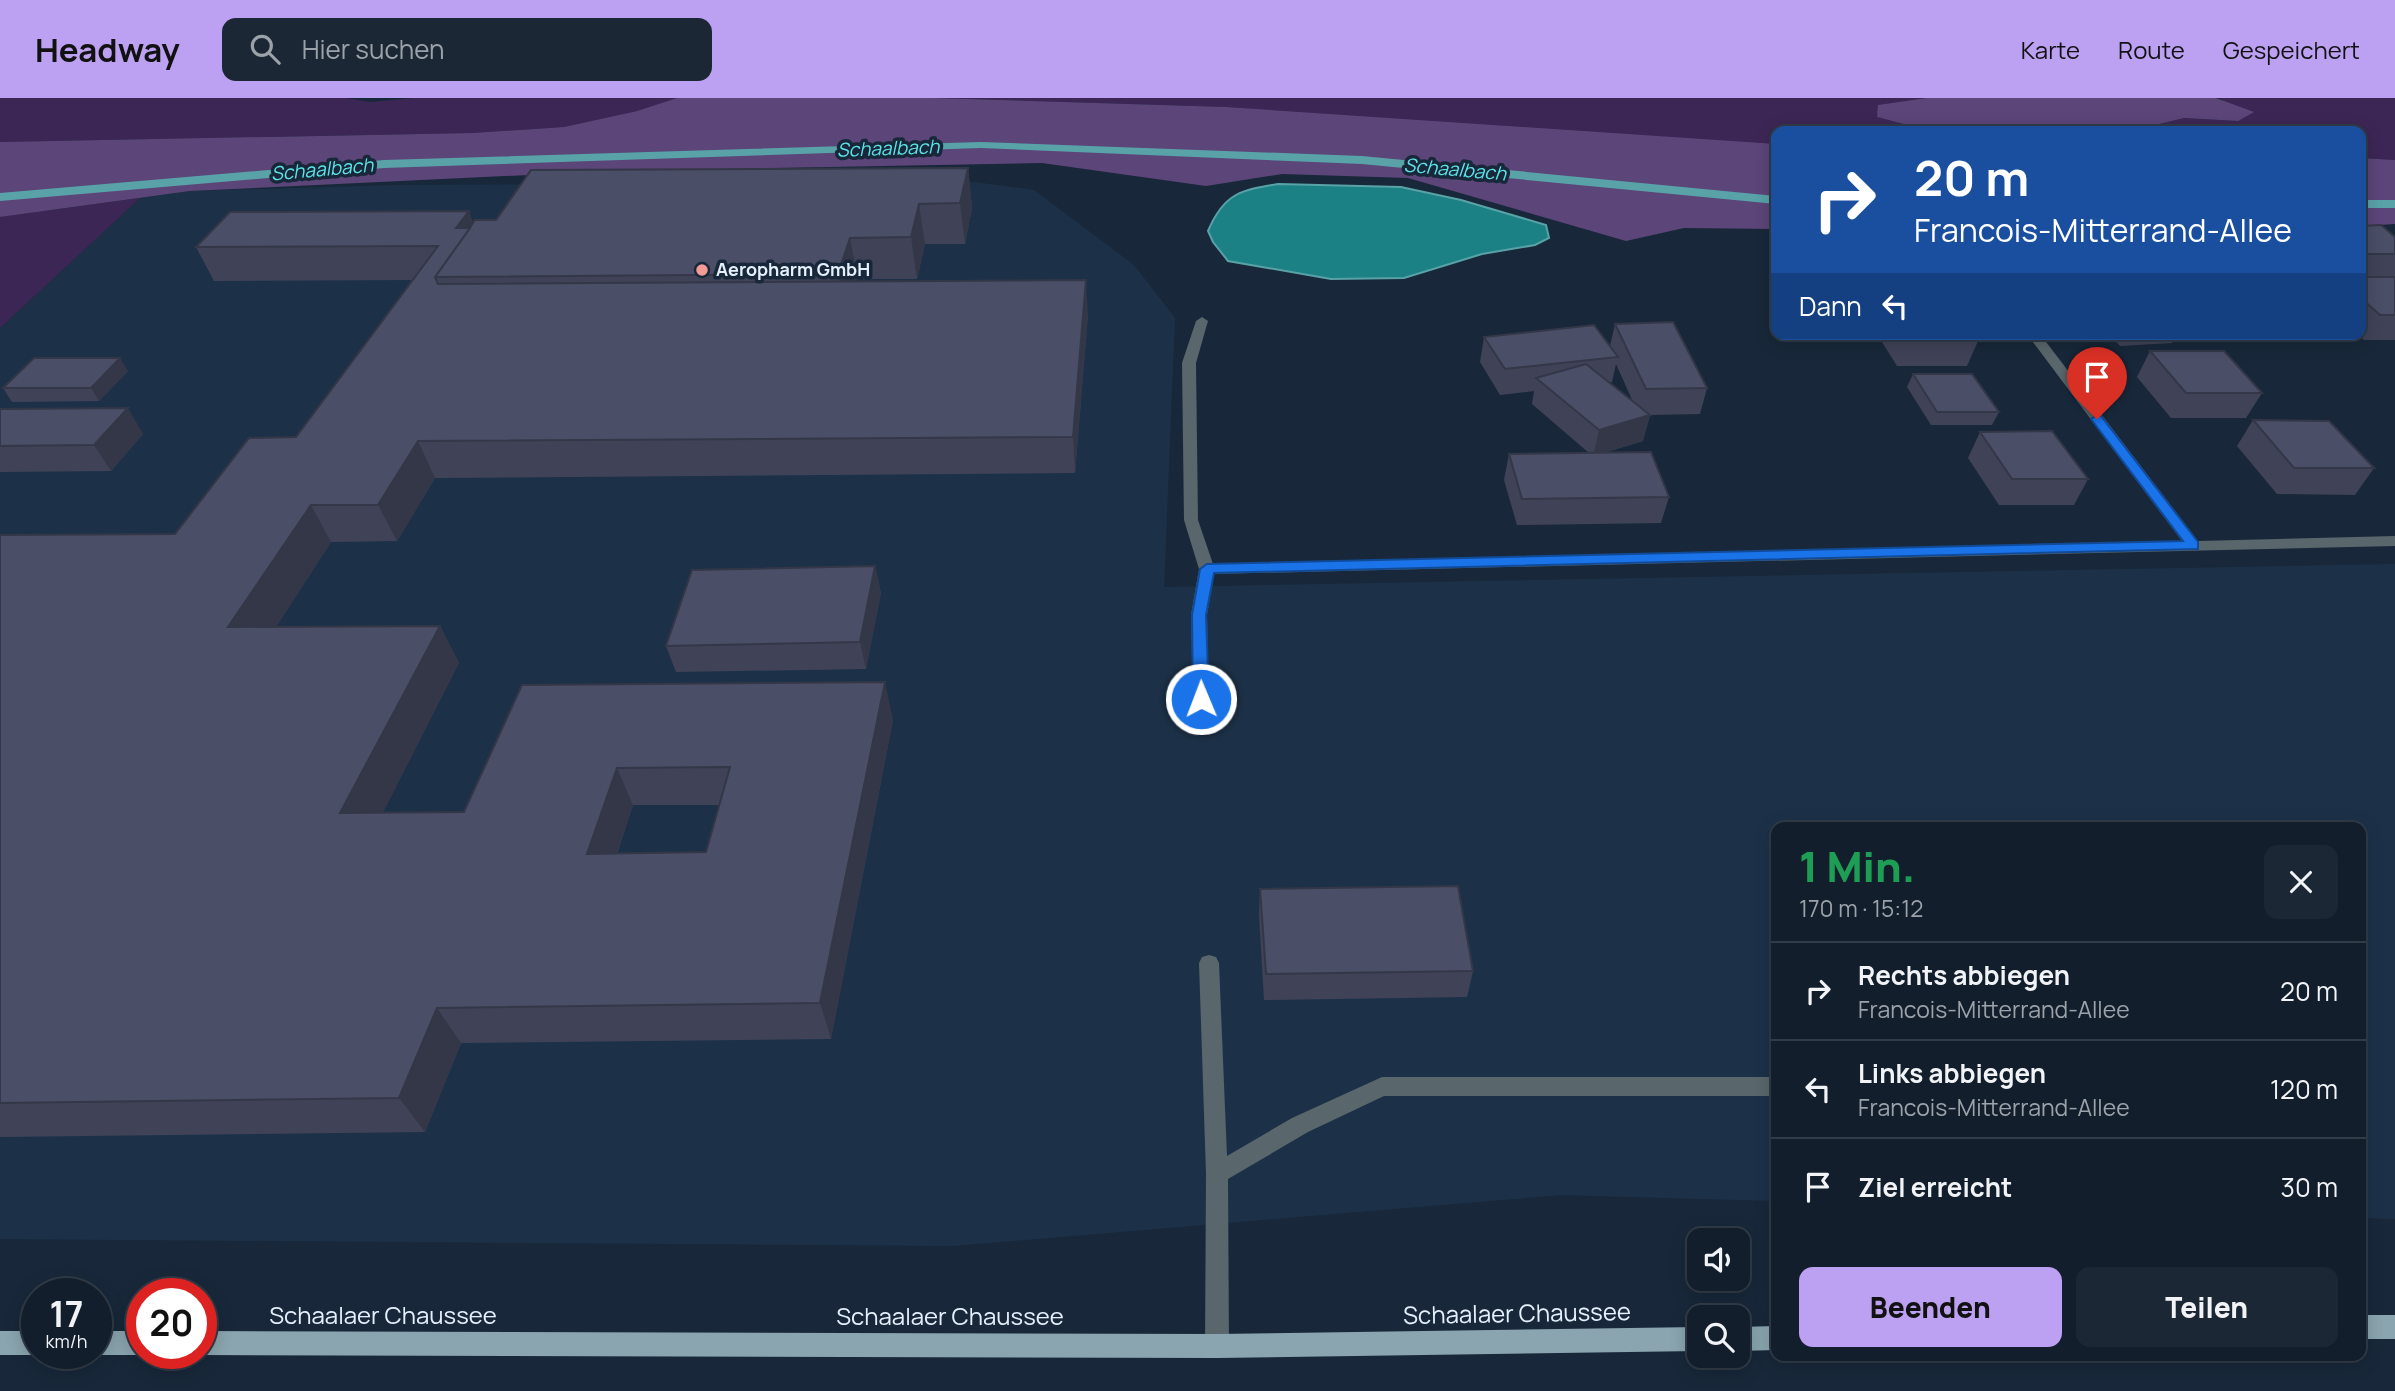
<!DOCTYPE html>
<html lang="de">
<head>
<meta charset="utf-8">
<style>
	:root { --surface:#121e2c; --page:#1b2734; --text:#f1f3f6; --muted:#9ca2a9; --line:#313c48; --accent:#bca0f2 }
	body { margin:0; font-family:Manrope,sans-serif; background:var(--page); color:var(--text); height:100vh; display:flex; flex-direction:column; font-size:26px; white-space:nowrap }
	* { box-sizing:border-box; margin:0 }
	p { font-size:23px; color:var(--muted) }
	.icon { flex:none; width:38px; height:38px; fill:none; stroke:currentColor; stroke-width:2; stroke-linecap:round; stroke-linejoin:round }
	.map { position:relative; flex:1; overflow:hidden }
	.side { position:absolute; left:1771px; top:724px; width:595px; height:539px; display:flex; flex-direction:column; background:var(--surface); border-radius:14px; box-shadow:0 4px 18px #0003,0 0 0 2px var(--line) }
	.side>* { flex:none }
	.top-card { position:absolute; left:1771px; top:28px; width:595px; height:214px; border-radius:14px; box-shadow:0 4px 18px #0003,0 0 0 2px var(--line); background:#1a4fa0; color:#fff; overflow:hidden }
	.buttons { position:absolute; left:1687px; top:1130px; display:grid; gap:14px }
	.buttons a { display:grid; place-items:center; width:63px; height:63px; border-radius:14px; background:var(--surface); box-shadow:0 4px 18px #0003,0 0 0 2px var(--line); font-size:35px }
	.speed { position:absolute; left:21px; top:1180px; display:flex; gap:14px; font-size:35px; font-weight:700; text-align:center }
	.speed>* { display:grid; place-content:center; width:91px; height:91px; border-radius:50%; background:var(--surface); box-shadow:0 4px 18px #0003,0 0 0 2px var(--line); line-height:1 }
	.speed small { font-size:18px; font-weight:400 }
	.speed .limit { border:10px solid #d22; background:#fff; color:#111 }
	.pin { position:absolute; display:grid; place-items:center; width:60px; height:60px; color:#fff; margin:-72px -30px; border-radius:50% 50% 50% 0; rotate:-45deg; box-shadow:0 0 7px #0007 }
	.pin .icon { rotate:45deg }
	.me { position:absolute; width:77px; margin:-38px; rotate:359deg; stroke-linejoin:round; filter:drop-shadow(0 0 5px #0008) }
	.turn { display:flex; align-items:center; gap:24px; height:147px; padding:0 28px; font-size:32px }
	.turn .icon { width:91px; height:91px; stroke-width:2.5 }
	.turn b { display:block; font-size:49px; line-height:60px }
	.then { display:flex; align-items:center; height:66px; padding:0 28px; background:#0003; gap:14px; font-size:26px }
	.round { display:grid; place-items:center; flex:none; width:74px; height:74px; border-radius:14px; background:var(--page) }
	.head { display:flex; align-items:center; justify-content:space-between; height:119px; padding:0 28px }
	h1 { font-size:42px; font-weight:800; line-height:52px; color:#1e9e55 }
	.primary-button { display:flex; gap:14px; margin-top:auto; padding:14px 28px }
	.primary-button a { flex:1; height:80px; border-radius:14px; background:var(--accent); color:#111; font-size:28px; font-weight:800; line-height:80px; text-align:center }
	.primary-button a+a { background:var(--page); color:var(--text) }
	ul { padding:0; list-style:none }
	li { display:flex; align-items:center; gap:21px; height:98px; padding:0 28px; border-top:2px solid var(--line) }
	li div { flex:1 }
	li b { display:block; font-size:26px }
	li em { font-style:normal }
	header { display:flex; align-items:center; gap:42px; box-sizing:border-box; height:98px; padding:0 35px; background:var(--accent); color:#111 }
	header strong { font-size:33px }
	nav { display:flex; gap:38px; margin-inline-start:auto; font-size:24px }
	.search { width:490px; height:63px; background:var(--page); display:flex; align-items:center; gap:18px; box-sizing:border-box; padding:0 24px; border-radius:14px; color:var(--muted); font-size:26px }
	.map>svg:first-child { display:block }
	.built { fill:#1c3148 }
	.green { fill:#3c2655 }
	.forest { fill:#5c4579 }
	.water { fill:#1c8184; stroke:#58a2a8; stroke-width:2 }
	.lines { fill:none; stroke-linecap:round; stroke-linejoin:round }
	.stream { fill:#58a2a8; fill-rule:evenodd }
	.minor { fill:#59666b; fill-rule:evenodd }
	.major { fill:#8aa5af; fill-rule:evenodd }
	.wall { fill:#404358; fill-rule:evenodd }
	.shaded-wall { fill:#343747 }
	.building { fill:#4a4e66; stroke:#343747; stroke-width:2; fill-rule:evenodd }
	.route { fill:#1a73e8; stroke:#114b97; stroke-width:2 }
	.poi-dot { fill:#f59b96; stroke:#18283a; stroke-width:2.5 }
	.labels { text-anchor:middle; stroke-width:7; stroke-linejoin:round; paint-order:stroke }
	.far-poi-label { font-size:18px; font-weight:bold; fill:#e5f0fc; stroke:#18283a; text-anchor:start }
	.far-water-label { font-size:19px; font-style:italic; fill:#5de4e8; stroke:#18283a }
	.near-street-label { font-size:24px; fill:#e5f0fc; stroke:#18283a }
</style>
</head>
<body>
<header>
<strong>Headway</strong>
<div class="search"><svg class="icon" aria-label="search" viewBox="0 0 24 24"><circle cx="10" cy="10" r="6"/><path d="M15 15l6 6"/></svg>Hier suchen</div>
<nav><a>Karte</a><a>Route</a><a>Gespeichert</a></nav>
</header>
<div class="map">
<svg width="2395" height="1293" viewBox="0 0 2395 1293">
	<rect width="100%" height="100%" fill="#18283a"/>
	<path class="built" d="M974 84 1034 92 1134 167 1175 220 1164 489 2395 466V1121L2361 1120V730H1776V1103L1561 1097 952 1148 0 1141V230L140 100 190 93 398 87Z"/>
	<g class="green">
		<path d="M0 0H346L370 4 413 0H677L637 13 564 29 472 35 0 44Z"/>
		<path d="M935 0H1926L1879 7 1877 19 1915 29 1948 30 2059 28 2138 31 2184 20 2238 23 2222 1 2216 0H2395V62L2361 60V33H1776V46H1749L1226 9Z"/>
		<path d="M140 100 0 230V119Z"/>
	</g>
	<g class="forest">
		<path d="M677 0H935L1226 9 1776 46V131L1684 130 1626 143 1408 80 1282 76 1206 88 1042 65 613 73 190 93 0 119V44L472 35 564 29 637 13Z"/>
		<path d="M1926 0H2216L2254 14 2238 23 2184 20 2139 31 2059 28 1915 29 1877 19 1878 7Z"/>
		<path d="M2361 60 2395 62V126L2361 128Z"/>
	</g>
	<path class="water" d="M1278 86 1401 89 1461 102 1546 127 1549 140 1535 147 1482 156 1404 180 1331 181 1228 163 1213 144 1208 133C1224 95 1241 92 1278 86Z"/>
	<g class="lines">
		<g class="stream">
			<path d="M981 44 1362 58 1776 98V106L1362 66 981 50 384 70 0 103V95L384 62Z"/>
			<rect x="2361" y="102" width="34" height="8"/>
		</g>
		<g class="minor">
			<path d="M1202 219 1208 223 1196 265 1198 422 1213 466 2182 443 2027 236H2040L2198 443 2395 438V448L1214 476 1207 517 1209 601 1201 607 1193 601 1191 517 1199 471 1184 422 1182 265 1196 223Z"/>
			<path d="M1209 857 1216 859 1219 865 1227 1058 1292 1020 1382 979H1776V998H1384L1308 1034 1228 1081 1229 1248 1226 1257 1217 1260 1208 1257 1205 1248 1206 1076 1199 865 1202 859Z"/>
		</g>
		<g class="major">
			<rect x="2361" y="1217" width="34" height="24"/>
			<path d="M1776 1228V1252L1738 1253V1229Z"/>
			<path d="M1699 1229V1253L1217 1260 201 1257 195 1255H201V1233L1217 1236Z"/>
			<path d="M0 1233H37V1255H43L37 1257H0Z"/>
			<path d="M96 1233H142V1255H148L142 1257H96L90 1255H96Z"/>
		</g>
	</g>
	<g class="wall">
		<path d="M968 70 972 110 965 146H925L917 181H858L857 184 1088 217 1075 375 435 380 397 443 331 444 276 529 440 528 459 565 382 715 464 714 522 587 893 622 831 941 461 945 425 1034 0 1039V437L175 436 296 339 413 182 214 183 196 149 469 113 473 125ZM633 707H720L706 754 617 756Z"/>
		<path d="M2361 128 2395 139V242H2364L2358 236H2361Z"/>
		<path d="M1615 226 1707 290 1700 316 1650 317 1643 343 1604 355 1669 399 1661 425 1517 427 1504 382 1509 356 1589 355 1532 306 1534 293 1500 297 1480 264 1484 239 1610 248ZM1616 266 1633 304 1609 284H1612Z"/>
		<path d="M1877 236H1973L1978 243 1967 268H1897Z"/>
		<path d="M2109 236H2177L2172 245 2120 248Z"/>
		<path d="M2150 253 2262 295 2246 320H2171L2137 279Z"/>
		<path d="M128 273 99 303 12 304 3 290Z"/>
		<path d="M1913 276 1999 314 1992 327H1931L1907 289Z"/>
		<path d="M0 311 143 336 111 373 0 374Z"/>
		<path d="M2253 322 2374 370 2355 397 2277 396 2237 348Z"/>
		<path d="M1980 334 2088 381 2074 407H1999L1968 360Z"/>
		<path d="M875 468 881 495 866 571 676 574 666 548Z"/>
		<path d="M1260 791 1473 873 1467 899 1264 902 1259 817Z"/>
	</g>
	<g class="shaded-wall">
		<path d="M968 70 972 110 965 146 960 105Z"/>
		<path d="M919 106 925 146 917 181 911 139Z"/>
		<path d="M469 113 476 132 456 130Z"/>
		<path d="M850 140 858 181 846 218 838 176Z"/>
		<path d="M1086 182 1088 217 1075 375 1073 339Z"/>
		<path d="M120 260 128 273 99 303 91 290Z"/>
		<path d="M128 310 143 336 111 373 94 347Z"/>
		<path d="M1650 317 1643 343 1593 358 1599 332Z"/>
		<path d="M418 343 435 380 397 443 378 407Z"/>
		<path d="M311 407 331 444 252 566 228 529Z"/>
		<path d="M875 468 881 495 866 571 860 544Z"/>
		<path d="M440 528 459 565 364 752 340 715Z"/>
		<path d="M885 584 893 622 831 941 820 905Z"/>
		<path d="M617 670 633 707 604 793 587 756Z"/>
		<path d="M437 910 461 945 425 1034 399 1000Z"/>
	</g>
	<g class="building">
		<path d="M968 70 960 105 919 106 911 139 850 140 838 176 435 179 475 122H496L531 72Z"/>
		<path d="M469 113 456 130H470L435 179 438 186 1086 182 1073 339 418 343 378 407H311L228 529 440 528 340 715 464 714 522 587 885 584 820 905 437 910 399 1000 0 1005V437L175 436 249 340 296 339 438 148 196 149 230 114ZM730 669 706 754 587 756 617 670Z"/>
		<path d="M2381 127 2395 139V156H2361V128Z"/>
		<path d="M2361 179H2395V217H2380L2361 200Z"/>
		<path d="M1673 224 1707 290 1646 291 1615 226Z"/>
		<path d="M1594 227 1618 259 1505 271 1484 239Z"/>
		<path d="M1903 236H1973L1978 243H1907Z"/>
		<path d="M2150 253H2224L2262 295H2186Z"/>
		<path d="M34 260H120L91 290H3Z"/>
		<path d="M1586 266 1650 317 1599 332 1536 280Z"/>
		<path d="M1913 276H1972L1999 314H1937Z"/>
		<path d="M128 310 94 347 0 348V311Z"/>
		<path d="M2253 322 2329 323 2374 370H2294Z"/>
		<path d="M2052 333 2088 381H2012L1980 334Z"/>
		<path d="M1651 354 1669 399 1522 401 1509 356Z"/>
		<path d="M875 468 860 544 666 548 692 472Z"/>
		<path d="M1458 788 1473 873 1266 876 1260 791Z"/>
	</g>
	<path class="route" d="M2097 317 2101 318 2198 444V451L1214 475 1206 517 1209 601 1201 607 1193 601 1192 517 1200 471 1207 466 2183 443 2091 321Z"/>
	<circle class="poi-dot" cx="702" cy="172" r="7"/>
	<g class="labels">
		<g class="far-poi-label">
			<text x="716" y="178">Aeropharm GmbH</text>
		</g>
		<g class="far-water-label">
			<text transform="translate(888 50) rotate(-2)" y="7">Schaalbach</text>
			<text transform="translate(322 71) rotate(-5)" y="7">Schaalbach</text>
			<text transform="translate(1455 71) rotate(5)" y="7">Schaalbach</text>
		</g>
		<g class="near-street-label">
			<text transform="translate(1517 1216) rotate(-1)" y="8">Schaalaer Chaussee</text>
			<text x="383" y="1226">Schaalaer Chaussee</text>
			<text x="950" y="1227">Schaalaer Chaussee</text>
		</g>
	</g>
</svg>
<div class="buttons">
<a><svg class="icon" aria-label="sound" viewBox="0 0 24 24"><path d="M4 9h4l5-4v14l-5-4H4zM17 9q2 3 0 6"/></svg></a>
<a><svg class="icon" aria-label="search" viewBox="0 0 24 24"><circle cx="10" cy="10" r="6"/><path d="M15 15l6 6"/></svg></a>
</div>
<div class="speed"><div>17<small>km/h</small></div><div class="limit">20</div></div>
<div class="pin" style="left:2097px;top:321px;background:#d93025"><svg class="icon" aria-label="arrive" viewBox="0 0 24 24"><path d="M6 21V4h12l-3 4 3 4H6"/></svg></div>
<svg class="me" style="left:1201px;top:601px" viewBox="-20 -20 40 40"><circle r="17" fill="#1a73e8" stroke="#fff" stroke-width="3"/><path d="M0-11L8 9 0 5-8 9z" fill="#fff"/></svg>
<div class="top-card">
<div class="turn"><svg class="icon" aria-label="right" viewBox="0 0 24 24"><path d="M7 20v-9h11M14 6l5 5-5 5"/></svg><div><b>20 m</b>Francois-Mitterrand-Allee</div></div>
<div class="then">Dann<svg class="icon" aria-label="left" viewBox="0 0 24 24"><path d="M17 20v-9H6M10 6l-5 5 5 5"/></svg></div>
</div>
<section class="side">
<div class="head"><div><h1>1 Min.</h1><p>170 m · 15:12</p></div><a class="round"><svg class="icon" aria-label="close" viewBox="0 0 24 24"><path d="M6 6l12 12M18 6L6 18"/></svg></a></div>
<ul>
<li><svg class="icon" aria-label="right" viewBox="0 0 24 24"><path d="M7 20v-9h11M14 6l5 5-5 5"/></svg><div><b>Rechts abbiegen</b><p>Francois-Mitterrand-Allee</p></div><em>20 m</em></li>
<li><svg class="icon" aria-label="left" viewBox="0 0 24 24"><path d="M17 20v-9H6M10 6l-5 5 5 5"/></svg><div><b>Links abbiegen</b><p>Francois-Mitterrand-Allee</p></div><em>120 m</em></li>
<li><svg class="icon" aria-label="arrive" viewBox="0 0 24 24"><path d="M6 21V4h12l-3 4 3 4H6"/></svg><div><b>Ziel erreicht</b></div><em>30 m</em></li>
</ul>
<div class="primary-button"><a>Beenden</a><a>Teilen</a></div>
</section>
</div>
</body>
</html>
